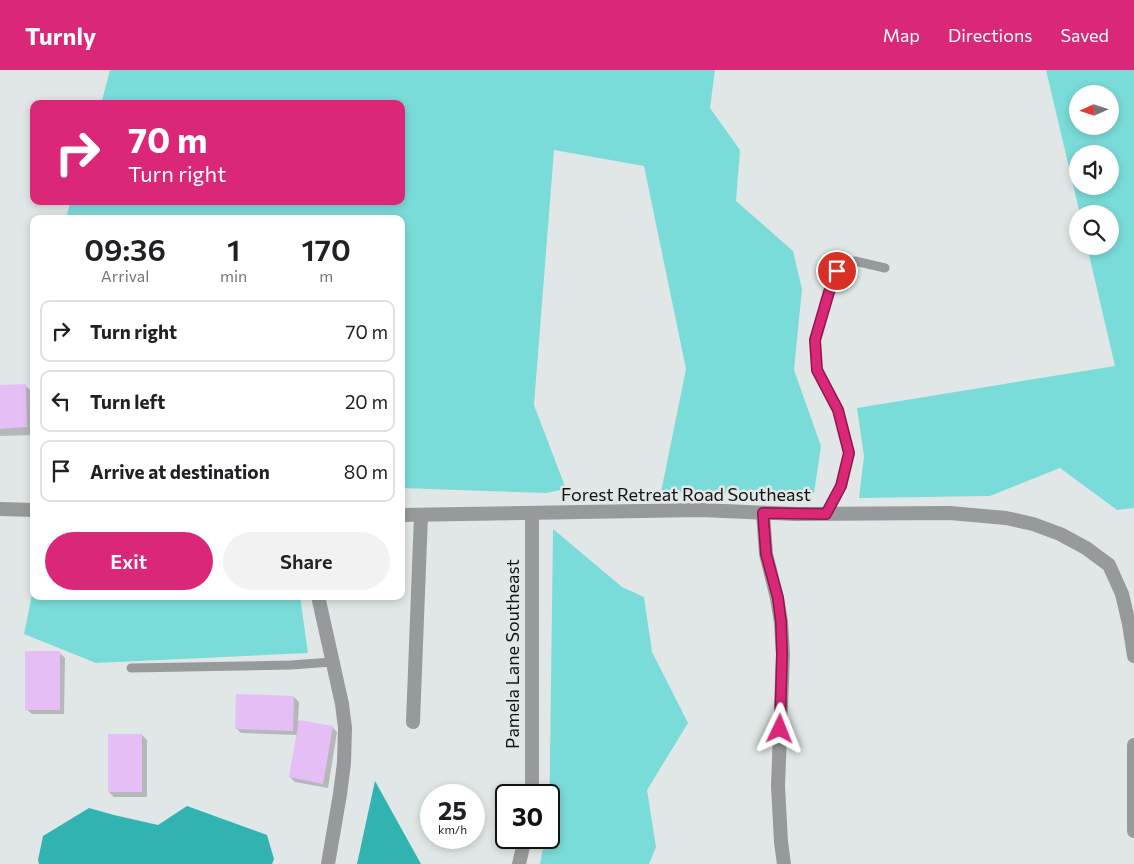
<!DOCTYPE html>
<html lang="en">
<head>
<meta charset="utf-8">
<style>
	:root { --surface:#fff; --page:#f2f2f2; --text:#202124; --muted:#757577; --line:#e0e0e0; --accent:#db2777 }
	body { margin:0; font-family:Commissioner,sans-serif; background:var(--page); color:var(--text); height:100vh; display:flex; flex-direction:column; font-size:19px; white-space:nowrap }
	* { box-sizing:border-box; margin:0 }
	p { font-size:16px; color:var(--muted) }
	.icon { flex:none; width:28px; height:28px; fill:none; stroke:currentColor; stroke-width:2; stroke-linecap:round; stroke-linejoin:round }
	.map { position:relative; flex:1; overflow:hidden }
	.details { position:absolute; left:30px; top:145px; width:375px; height:385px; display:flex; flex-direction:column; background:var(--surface); border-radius:10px; box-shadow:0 2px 8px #0003 }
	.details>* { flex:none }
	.top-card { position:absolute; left:30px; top:30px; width:375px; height:105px; border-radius:10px; box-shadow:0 2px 8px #0003; background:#db2777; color:#fff; overflow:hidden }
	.needle { width:32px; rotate:267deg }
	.tools { position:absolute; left:1069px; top:15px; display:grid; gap:10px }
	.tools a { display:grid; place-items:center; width:50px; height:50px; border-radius:50%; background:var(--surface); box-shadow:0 2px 8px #0003; font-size:25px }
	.speed { position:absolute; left:420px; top:714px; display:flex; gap:10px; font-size:25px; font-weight:700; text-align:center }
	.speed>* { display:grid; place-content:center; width:65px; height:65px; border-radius:50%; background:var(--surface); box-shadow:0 2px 8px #0003; line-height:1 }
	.speed small { font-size:12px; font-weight:400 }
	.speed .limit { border:2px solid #111; border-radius:8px; background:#fff; color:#111 }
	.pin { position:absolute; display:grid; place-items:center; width:42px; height:42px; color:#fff; margin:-21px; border:2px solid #fff; border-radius:50%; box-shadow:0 1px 5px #0007 }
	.me { position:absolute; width:55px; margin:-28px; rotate:2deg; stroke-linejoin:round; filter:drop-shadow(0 0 4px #0008) }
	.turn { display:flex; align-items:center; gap:18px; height:105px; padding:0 15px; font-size:22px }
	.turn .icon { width:65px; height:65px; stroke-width:2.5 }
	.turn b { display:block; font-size:35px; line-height:42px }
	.eta { display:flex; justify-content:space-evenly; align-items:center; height:85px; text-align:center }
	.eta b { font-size:30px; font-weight:600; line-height:35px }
	.primary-button { display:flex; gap:10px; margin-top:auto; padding:10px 15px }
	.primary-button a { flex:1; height:58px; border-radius:30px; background:var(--accent); color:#fff; font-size:20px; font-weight:600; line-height:58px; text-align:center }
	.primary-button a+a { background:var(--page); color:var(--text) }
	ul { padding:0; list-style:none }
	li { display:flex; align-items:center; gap:15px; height:62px; margin:0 10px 8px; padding:0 5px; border:2px solid var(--line); border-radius:10px }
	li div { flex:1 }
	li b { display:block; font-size:19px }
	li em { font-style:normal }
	header { display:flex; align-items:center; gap:30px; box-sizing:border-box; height:70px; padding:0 25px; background:var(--accent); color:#fff }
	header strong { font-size:24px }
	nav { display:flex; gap:28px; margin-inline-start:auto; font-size:18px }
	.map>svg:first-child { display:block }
	.green { fill:#7adcd9; fill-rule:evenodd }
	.water { fill:#31b4b1 }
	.shadow { fill:#0003 }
	.building { fill:#e6bef6 }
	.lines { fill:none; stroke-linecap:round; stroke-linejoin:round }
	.service { stroke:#979a9a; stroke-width:9 }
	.minor { stroke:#979a9a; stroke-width:14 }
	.route-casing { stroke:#8e194d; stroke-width:12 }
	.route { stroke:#db2777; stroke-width:9 }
	.labels { text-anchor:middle; stroke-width:5; stroke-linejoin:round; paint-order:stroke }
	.street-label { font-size:18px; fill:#111313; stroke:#e1e7e6 }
</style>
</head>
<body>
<header>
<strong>Turnly</strong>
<nav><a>Map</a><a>Directions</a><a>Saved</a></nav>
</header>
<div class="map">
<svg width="1134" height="794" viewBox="0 0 1134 794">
	<rect width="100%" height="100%" fill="#e1e7e6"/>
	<g class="green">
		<path d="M110 0H715L710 38 740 80 736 131 793 181 802 219 794 300 821 376 814 423 661 422 686 299 644 96 554 80 534 335 566 419 546 423 401 418V149H68L67 144 71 131H401V34H101Z"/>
		<path d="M1046 0H1134V438L1117 440 1060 398 990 426 859 428 864 386 857 338 1115 296 1087 176H1110V144H1080ZM1078 24H1110V56H1078ZM1078 84H1110V116H1078Z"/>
		<path d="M553 459 622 517 644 527 652 582 688 653 647 720 656 777 649 794H540L545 768H549Z"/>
		<path d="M34 515V526H300L308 583 96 593 24 564Z"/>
	</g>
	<g class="water">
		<path d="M375 711 421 794H357Z"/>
		<path d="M187 736 267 765 274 789 272 794H39L38 790 43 766 89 738 114 745 158 755Z"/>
	</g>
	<g class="shadow">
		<path d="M25 315 33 323 34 365 0 366V316Z"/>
		<path d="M59 582 65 588 64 644H32L26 639Z"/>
		<path d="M294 627 299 632 298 651 332 657 337 662 328 718 295 712 290 707 297 665 241 663 236 658Z"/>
		<path d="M142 665 147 670V727H114L109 722Z"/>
	</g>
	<g class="building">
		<path d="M26 314 27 357 0 359V315Z"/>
		<rect x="25" y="581" width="35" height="59"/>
		<path d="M236 624 294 626 293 661 235 659Z"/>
		<path d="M299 650 333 656 323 714 289 707Z"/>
		<rect x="108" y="664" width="34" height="58"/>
	</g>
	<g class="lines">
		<g class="service">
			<path d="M826 444 841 416 849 383 838 340 817 300 815 270 829 221 837 201 855 191 885 198"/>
			<path d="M131 598 291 595 332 592"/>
		</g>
		<g class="minor">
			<path d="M0 439 34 440"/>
			<path d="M532 443V725"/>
			<path d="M763 443 766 484 777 528 781 552 783 584 778 716 781 772 784 794"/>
			<path d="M401 445 701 440 796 444 950 443 1006 448 1033 454 1060 464 1086 478 1109 495 1122 524 1129 554 1134 586"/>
			<path d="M318 526 342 634 345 658 344 693 340 724 328 794"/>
			<path d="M413 652 421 445"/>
			<path d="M1134 675V761"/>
			<path d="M519 794 525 768"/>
		</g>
	</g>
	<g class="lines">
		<g class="route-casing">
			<path id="route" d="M780 659 782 584 781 552 778 528 766 484 763 443 826 444 841 416 849 383 838 340 817 300 815 270 829 222 837 201"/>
		</g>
		<use href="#route" class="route"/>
	</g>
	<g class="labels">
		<g class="street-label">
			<text x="686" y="431">Forest Retreat Road Southeast</text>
			<text transform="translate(513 584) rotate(-90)" y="6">Pamela Lane Southeast</text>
		</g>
	</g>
</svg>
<div class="tools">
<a><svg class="needle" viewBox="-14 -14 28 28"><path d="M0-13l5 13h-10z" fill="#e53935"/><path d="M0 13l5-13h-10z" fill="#757577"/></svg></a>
<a><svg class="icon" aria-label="sound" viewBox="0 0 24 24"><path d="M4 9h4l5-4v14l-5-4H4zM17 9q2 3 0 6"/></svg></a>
<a><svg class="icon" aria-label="search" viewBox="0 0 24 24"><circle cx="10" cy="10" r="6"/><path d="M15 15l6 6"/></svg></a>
</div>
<div class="speed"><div>25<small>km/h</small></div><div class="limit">30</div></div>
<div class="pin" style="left:837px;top:201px;background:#d93025"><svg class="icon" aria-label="arrive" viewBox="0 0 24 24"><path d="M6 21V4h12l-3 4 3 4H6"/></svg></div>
<svg class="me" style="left:780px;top:659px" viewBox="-20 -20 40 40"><path d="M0-17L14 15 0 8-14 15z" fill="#db2777" stroke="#fff" stroke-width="4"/></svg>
<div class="top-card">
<div class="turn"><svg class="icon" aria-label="right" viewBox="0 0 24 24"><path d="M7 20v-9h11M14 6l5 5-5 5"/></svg><div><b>70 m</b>Turn right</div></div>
</div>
<section class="details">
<div class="eta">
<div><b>09:36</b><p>Arrival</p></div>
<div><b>1</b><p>min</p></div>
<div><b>170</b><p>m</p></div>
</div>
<ul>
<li><svg class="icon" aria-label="right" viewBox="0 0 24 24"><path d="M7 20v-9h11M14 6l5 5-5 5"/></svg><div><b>Turn right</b></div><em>70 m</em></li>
<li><svg class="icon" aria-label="left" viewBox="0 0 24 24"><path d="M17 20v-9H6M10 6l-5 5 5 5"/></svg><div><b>Turn left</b></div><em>20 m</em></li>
<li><svg class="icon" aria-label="arrive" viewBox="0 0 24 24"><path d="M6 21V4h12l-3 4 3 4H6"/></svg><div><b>Arrive at destination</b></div><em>80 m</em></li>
</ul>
<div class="primary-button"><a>Exit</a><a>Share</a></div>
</section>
</div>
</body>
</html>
